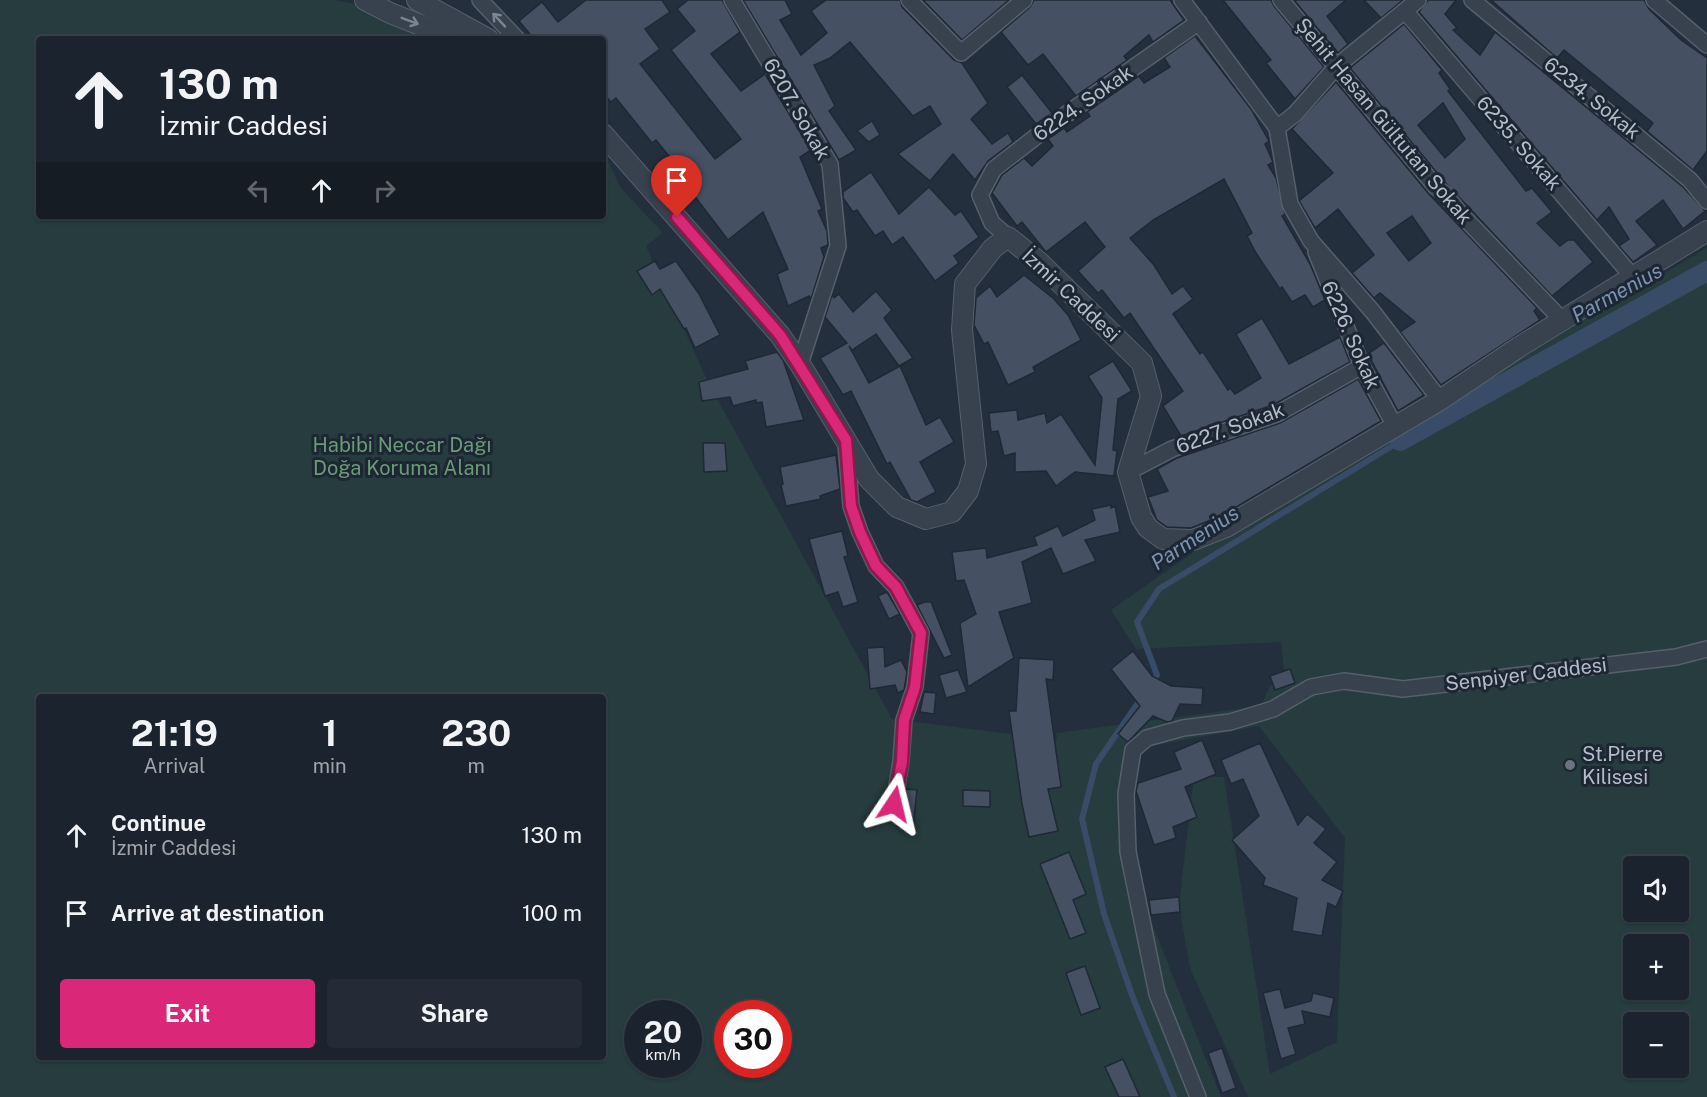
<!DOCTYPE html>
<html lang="en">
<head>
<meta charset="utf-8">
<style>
	:root { --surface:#1b232e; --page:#242b36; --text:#f1f3f6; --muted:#a0a4aa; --line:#39404a; --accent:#db2777 }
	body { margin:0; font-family:"Public Sans",sans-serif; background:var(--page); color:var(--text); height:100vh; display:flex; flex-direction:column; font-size:22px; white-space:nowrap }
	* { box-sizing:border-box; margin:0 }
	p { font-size:20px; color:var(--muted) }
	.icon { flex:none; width:33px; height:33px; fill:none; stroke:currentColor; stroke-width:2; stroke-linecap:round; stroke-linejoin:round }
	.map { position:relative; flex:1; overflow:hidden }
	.side { position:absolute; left:36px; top:694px; width:570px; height:366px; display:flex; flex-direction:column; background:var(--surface); border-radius:6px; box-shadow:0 2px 4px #0004,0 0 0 2px var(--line) }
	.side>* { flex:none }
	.top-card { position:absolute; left:36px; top:36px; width:570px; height:183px; border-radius:6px; box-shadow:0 2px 4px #0004,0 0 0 2px var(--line); background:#1b232e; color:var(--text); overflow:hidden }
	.tools { position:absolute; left:1623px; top:856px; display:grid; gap:12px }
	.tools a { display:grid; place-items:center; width:66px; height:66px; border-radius:6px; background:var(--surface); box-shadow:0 2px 4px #0004,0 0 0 2px var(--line); font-size:30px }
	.speed { position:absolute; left:624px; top:1000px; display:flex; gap:12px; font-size:30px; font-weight:700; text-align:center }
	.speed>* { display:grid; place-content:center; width:78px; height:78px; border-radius:50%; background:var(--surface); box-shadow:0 2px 4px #0004,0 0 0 2px var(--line); line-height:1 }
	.speed small { font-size:15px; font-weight:400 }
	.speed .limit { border:9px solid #d22; background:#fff; color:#111 }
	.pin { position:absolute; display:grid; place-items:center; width:51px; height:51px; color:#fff; margin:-62px -26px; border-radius:50% 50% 50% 0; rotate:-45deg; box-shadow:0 0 6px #0007 }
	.pin .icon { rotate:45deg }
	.me { position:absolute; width:66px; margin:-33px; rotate:10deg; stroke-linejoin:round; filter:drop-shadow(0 0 4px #0008) }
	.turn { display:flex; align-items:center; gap:21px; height:126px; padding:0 24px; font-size:27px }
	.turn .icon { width:78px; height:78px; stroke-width:2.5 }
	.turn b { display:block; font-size:42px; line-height:51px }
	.lanes { display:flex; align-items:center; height:57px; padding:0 24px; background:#0003; justify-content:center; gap:30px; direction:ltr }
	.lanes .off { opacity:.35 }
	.eta { display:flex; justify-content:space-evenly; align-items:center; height:102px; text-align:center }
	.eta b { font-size:36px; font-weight:700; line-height:42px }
	.cta { display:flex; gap:12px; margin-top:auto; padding:12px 24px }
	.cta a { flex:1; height:69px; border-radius:6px; background:var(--accent); color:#fff; font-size:24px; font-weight:700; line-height:69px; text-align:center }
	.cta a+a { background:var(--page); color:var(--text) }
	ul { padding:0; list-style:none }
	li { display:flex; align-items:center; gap:18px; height:78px; padding:0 24px }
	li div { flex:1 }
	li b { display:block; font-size:22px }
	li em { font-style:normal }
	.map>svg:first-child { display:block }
	.green { fill:#263c3f; fill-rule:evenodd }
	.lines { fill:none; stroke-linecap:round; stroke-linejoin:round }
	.stream { stroke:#394c67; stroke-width:6 }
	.canal { stroke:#394c67; stroke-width:20 }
	.building { fill:#455162; stroke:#1f2835; stroke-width:1.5; fill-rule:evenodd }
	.minor-casing { stroke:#565f6c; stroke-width:18 }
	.tertiary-casing { stroke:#565f6c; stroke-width:22 }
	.minor { stroke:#38414e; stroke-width:15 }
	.tertiary { stroke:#38414e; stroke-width:20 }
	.oneway { stroke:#7c8592 }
	.route-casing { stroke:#8e194d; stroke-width:15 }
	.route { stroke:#db2777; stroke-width:10 }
	.worship-dot { fill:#6b7280; stroke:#1d2633; stroke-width:2 }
	.labels { text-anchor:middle; stroke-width:6; stroke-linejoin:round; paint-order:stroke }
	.street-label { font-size:20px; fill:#b4bcc9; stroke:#1d2633 }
	.park-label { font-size:20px; fill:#6b9a76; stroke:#1d2633 }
	.poi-label { font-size:20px; fill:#b4bcc9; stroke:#1d2633; text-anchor:start }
	.water-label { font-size:21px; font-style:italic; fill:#7c92b1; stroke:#1d2633 }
</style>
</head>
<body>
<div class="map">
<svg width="1707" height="1097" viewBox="0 0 1707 1097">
	<rect width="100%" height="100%" fill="#242f3e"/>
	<path class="green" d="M0 0H335L390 11 433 39H39V216H603V150L620 187 663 233 646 246 708 382 892 719 1057 740 1056 733 1261 706 1270 686 1285 680 1281 642 1136 649 1111 610 1215 537 1707 248V1097H1248L1190 968 1179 905 1194 776 1224 777 1270 1074 1337 1042 1345 838 1259 726 1135 749 1125 769 1136 855 1147 911 1221 1097H0ZM39 698H603V1058H39ZM1634 867H1678V912H1634ZM1634 945H1678V990H1634ZM638 1014H688V1065H638ZM728 1014H778V1065H728ZM1634 1023H1678V1068H1634Z"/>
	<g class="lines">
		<g class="stream">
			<path d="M1151 684 1157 675 1137 622 1159 589 1400 441"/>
			<path d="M1142 697 1096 764 1082 819 1104 914 1133 998 1174 1097"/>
		</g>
		<path class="canal" d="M1400 441 1707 271"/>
	</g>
	<g class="building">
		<path d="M586 0H662L670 12 645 29 660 49 640 64 715 159 741 139 671 50 695 31 677 9 688 0H722L740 32 711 54 741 91 765 74 811 150 800 157 822 209 818 211 827 231 828 245 821 248 824 257 811 299 809 296 788 306 777 274 788 269 763 212 728 240 674 169 677 166 656 140 652 143 616 98 611 102 603 93V39H534L519 21 542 2 558 22Z"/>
		<path d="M743 0H785L792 14 780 20 801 55 827 33 811 11 826 0H900L902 7 954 60 962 63 988 103 971 119 992 144 1008 133 1013 142 988 161 975 180 953 154 930 181 898 154 941 124 930 106 913 116 850 42 830 58 814 65 835 106 829 111 856 150 839 160Z"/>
		<path d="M923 0H1009L962 40Z"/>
		<path d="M1034 0H1170L1184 20 1153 42 1149 35 1124 56 1127 60 1076 96 1043 54 1028 65 1001 32 1030 7Z"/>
		<path d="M1223 0H1271L1274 6 1324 67 1295 99 1266 63 1271 60Z"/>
		<path d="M1294 0H1346L1327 16 1348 44 1338 53Z"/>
		<path d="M1364 0H1403L1381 18Z"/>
		<path d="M1428 0H1456L1445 14 1457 28 1453 30 1480 55 1495 32 1683 187 1705 211 1683 229 1663 200 1636 221 1657 245 1633 262 1619 246 1629 239 1609 207 1597 220 1419 12Z"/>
		<path d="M1491 0H1644L1649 9 1681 40 1707 58V151L1693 170 1647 131 1653 123 1564 50 1557 58Z"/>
		<path d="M1404 24 1442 70 1439 73 1450 89 1448 91 1526 191 1532 188 1552 212 1537 223 1560 246 1568 240H1574L1593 262 1552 296 1443 180 1350 68ZM1443 103 1465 139 1445 158 1418 125Z"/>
		<path d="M1195 36 1251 109 1269 141 1265 144 1273 162 1268 165 1276 178 1285 214 1282 216 1310 264 1325 300 1313 307 1305 295 1292 302 1282 287 1280 289 1256 253 1247 236 1252 233 1224 179 1153 220 1130 238 1154 265 1172 294 1183 286 1193 299 1173 314 1200 354 1203 352 1228 390 1230 388 1235 394 1261 378 1236 334 1262 318 1289 364 1340 337 1350 362 1273 405 1181 436 1163 406 1183 391 1130 313 1124 318 1102 290 1098 293 1078 271 1105 247 1085 222 1046 252 1022 222 1017 226 992 193 1002 175 1024 158 1032 166 1053 146 1048 139 1057 133 1064 128 1067 132 1090 116 1087 112 1139 76 1144 83 1170 67 1164 58Z"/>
		<path d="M1022 75 1052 113 1036 124 1007 87Z"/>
		<path d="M1336 82 1428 193 1537 308 1534 311 1540 320 1441 385 1400 332 1415 322 1380 293 1374 298 1352 273 1374 255 1338 209 1315 228 1299 201 1333 173 1292 129ZM1412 216 1431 243 1409 261 1387 233Z"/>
		<path d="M872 121 880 135 869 142 857 131Z"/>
		<path d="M871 172 899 214 929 187 955 215 961 211 979 237 954 256 959 263 935 281 903 237 892 245 883 231 875 236 857 210 853 212 843 198V192Z"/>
		<path d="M655 261 660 269 676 261 699 294 720 335 695 348 686 328 684 329 660 289 652 295 637 271Z"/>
		<path d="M1024 275 1054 299 1068 315 1081 340 1033 367 1035 372 1008 385 988 342 984 344 974 325 976 298 990 286 997 297Z"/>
		<path d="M876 291 892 310 884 318 913 358 899 366 876 334 852 350 849 346 869 383 900 366 926 425 940 417 954 442 920 462 936 492 917 502 911 500 890 462 887 464 851 391 843 395 820 358 847 343 825 317 832 295 834 298 839 294 853 312Z"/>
		<path d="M1384 343 1424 395 1398 411 1368 354Z"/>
		<path d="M777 352 783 360 804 420 766 427 762 402 756 403V400L733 406 730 397 702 401 699 382 748 369 745 361Z"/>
		<path d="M1113 361 1132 391 1118 399 1113 450 1117 451 1114 476 1075 472 1056 486 1046 471 1015 472V453L1004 456 998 431 991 432 989 413 1017 410 1018 420 1045 413 1047 423 1061 414 1095 465 1102 398 1088 376Z"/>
		<path d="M1358 379 1381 421 1221 516 1191 528 1167 527 1157 520 1148 497 1168 491 1157 469 1177 458 1280 423Z"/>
		<path d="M703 443H725L727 471 704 472Z"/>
		<path d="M836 455 840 489 820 496 821 499 786 506 781 485 783 484 780 467Z"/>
		<path d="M1111 505V508L1115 506 1120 532 1085 540 1096 561 1063 574 1051 548 1022 562 1032 603 999 612 1014 658 968 687 960 623 976 614 964 580 956 581 952 552 986 548 987 558 1037 545 1034 537 1058 526 1063 536 1095 520 1092 509Z"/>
		<path d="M842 531 848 556 844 557 858 602 843 607 838 592 825 596 809 539Z"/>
		<path d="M887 592 900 614 889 619 878 596Z"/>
		<path d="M925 602H931L952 655 944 658 917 605Z"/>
		<path d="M884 647 885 667 901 660 907 672 904 690 898 693 895 685 870 689 867 648Z"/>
		<path d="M1133 651 1152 676 1171 686 1203 688 1202 705 1180 704 1172 721 1167 722 1153 716 1128 742 1118 734 1140 706 1111 669Z"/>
		<path d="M1019 658 1054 660 1053 680 1046 679 1061 787 1048 789 1058 831 1029 837 1022 804 1009 711H1016Z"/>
		<path d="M1290 669 1295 683 1275 690 1270 676Z"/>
		<path d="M958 670 967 692 946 698 939 675Z"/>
		<path d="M924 692 936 693 934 714 920 712Z"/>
		<path d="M1202 740 1216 774 1185 787 1197 817 1173 827 1176 838 1154 845 1136 791 1138 783 1181 769 1174 752Z"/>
		<path d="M1260 743 1298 825 1307 814 1326 829 1314 843 1337 862 1322 880 1343 891 1336 907 1328 903 1322 936 1292 931 1297 898 1263 885 1265 878 1232 840 1259 816 1243 779 1231 784 1221 760Z"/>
		<path d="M906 789 917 790 913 827 896 826 897 813 903 806Z"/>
		<path d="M963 790 990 791V807L963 806Z"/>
		<path d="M1069 852 1086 894 1073 900 1086 933 1070 939 1040 864Z"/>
		<path d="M1179 897 1180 912 1151 915 1149 900Z"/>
		<path d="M1085 966 1100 1008 1081 1015 1066 973Z"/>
		<path d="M1280 989 1285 1008 1311 1001 1313 993 1334 998 1330 1017 1302 1011 1305 1024 1288 1028 1296 1054 1281 1059 1263 993Z"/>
		<path d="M1222 1048 1236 1088 1222 1093 1208 1053Z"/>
		<path d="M1123 1059 1140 1097H1119L1105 1067Z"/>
	</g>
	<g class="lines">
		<g class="minor-casing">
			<g id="minor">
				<path d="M480 0 517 39"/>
				<path d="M732 0 830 164 838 246 800 364"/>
				<path d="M909 0 961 53 1024 0"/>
				<path d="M1182 0 1277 128 1290 204 1311 241 1373 312 1440 400"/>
				<path d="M1281 0 1436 187 1445 194 1459 212 1562 320"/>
				<path d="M1472 0 1690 180 1707 201"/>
				<path d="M1654 0 1707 45"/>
				<path d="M1405 11 1632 276"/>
				<path d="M1277 128 1295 114 1337 66 1418 0"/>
				<path d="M1008 237 992 223 980 195 994 169 1051 125 1199 22"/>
				<path d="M1316 252 1362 366 1395 426"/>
				<path d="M846 443 851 506 860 532 876 566 896 587 921 633 915 687 904 720 901 761 894 804"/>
				<path d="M1128 472 1172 449 1277 414 1362 366"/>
				<path d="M1198 1097 1157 994 1128 852 1126 794 1133 750 1147 738 1183 728 1230 722 1273 709 1311 687 1344 681 1403 689 1676 657 1707 649"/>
			</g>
		</g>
		<g class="tertiary-casing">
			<g id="tertiary">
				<path d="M365 0 390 13 456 39"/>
				<path d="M417 0 488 39"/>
				<path d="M603 134 780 335 800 364 869 479 897 507 926 519 952 512 968 491 976 464 962 330 965 284 993 248 1008 237 1038 261 1142 363 1151 396 1128 472 1141 517 1148 528 1163 539 1193 540 1226 527 1440 400 1519 347 1707 231"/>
			</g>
		</g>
		<use href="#minor" class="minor"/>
		<use href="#tertiary" class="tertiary"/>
	</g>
	<defs><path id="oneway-shaft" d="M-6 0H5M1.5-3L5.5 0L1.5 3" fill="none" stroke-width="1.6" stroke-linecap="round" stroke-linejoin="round" transform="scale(1.5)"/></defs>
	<g class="oneway">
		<use href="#oneway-shaft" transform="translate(499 20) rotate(-133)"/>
		<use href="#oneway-shaft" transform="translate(410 21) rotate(21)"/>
	</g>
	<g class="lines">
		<g class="route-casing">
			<path id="route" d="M677 217 780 335 846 440 851 506 860 532 876 566 896 587 921 633 915 687 904 720 902 761 894 804"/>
		</g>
		<use href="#route" class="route"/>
	</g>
	<circle class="worship-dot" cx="1570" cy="765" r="6"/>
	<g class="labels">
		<g class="street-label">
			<text transform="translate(1592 98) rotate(39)" y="7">6234. Sokak</text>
			<text transform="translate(1083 103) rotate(-35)" y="7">6224. Sokak</text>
			<text transform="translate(797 109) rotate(60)" y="7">6207. Sokak</text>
			<text transform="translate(1384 121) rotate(50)" y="7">Şehit Hasan Gültutan Sokak</text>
			<text transform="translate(1519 143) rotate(49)" y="7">6235. Sokak</text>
			<text transform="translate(1071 295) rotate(43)" y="7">İzmir Caddesi</text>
			<text transform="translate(1351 335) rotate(66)" y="7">6226. Sokak</text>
			<text transform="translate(1230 428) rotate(-20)" y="7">6227. Sokak</text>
			<text transform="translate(1526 674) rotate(-7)" y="7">Senpiyer Caddesi</text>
		</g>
		<g class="park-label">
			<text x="402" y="452">Habibi Neccar Dağı<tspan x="402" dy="23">Doğa Koruma Alanı</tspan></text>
		</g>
		<g class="poi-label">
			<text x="1582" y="761">St.Pierre<tspan x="1582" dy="23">Kilisesi</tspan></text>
		</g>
		<g class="water-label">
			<text transform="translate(1617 293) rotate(-29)" y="7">Parmenius</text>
			<text transform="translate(1195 538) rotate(-33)" y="7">Parmenius</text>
		</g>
	</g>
</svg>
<div class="tools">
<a><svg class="icon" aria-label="sound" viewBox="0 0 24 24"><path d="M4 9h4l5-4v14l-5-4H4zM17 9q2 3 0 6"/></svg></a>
<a>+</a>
<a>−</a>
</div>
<div class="speed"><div>20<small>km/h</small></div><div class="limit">30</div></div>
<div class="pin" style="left:677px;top:217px;background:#d93025"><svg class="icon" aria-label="arrive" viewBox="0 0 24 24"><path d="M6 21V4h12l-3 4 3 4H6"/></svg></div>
<svg class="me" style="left:894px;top:804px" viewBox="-20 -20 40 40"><path d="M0-17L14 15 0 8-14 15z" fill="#db2777" stroke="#fff" stroke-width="4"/></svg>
<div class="top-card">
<div class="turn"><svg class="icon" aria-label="ahead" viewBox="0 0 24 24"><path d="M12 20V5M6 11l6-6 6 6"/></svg><div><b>130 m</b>İzmir Caddesi</div></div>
<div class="lanes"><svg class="icon off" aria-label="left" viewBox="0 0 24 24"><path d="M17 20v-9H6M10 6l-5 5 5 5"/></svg><svg class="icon" aria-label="ahead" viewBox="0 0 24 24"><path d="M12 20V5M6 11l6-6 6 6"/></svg><svg class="icon off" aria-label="right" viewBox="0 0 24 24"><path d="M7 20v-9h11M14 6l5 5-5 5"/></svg></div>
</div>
<section class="side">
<div class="eta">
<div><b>21:19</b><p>Arrival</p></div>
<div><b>1</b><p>min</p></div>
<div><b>230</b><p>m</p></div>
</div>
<ul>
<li><svg class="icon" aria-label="ahead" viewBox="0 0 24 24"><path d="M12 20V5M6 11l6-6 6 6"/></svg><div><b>Continue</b><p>İzmir Caddesi</p></div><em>130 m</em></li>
<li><svg class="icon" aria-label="arrive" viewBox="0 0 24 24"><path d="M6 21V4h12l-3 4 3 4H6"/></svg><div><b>Arrive at destination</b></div><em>100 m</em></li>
</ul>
<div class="cta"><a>Exit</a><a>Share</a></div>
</section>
</div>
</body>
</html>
